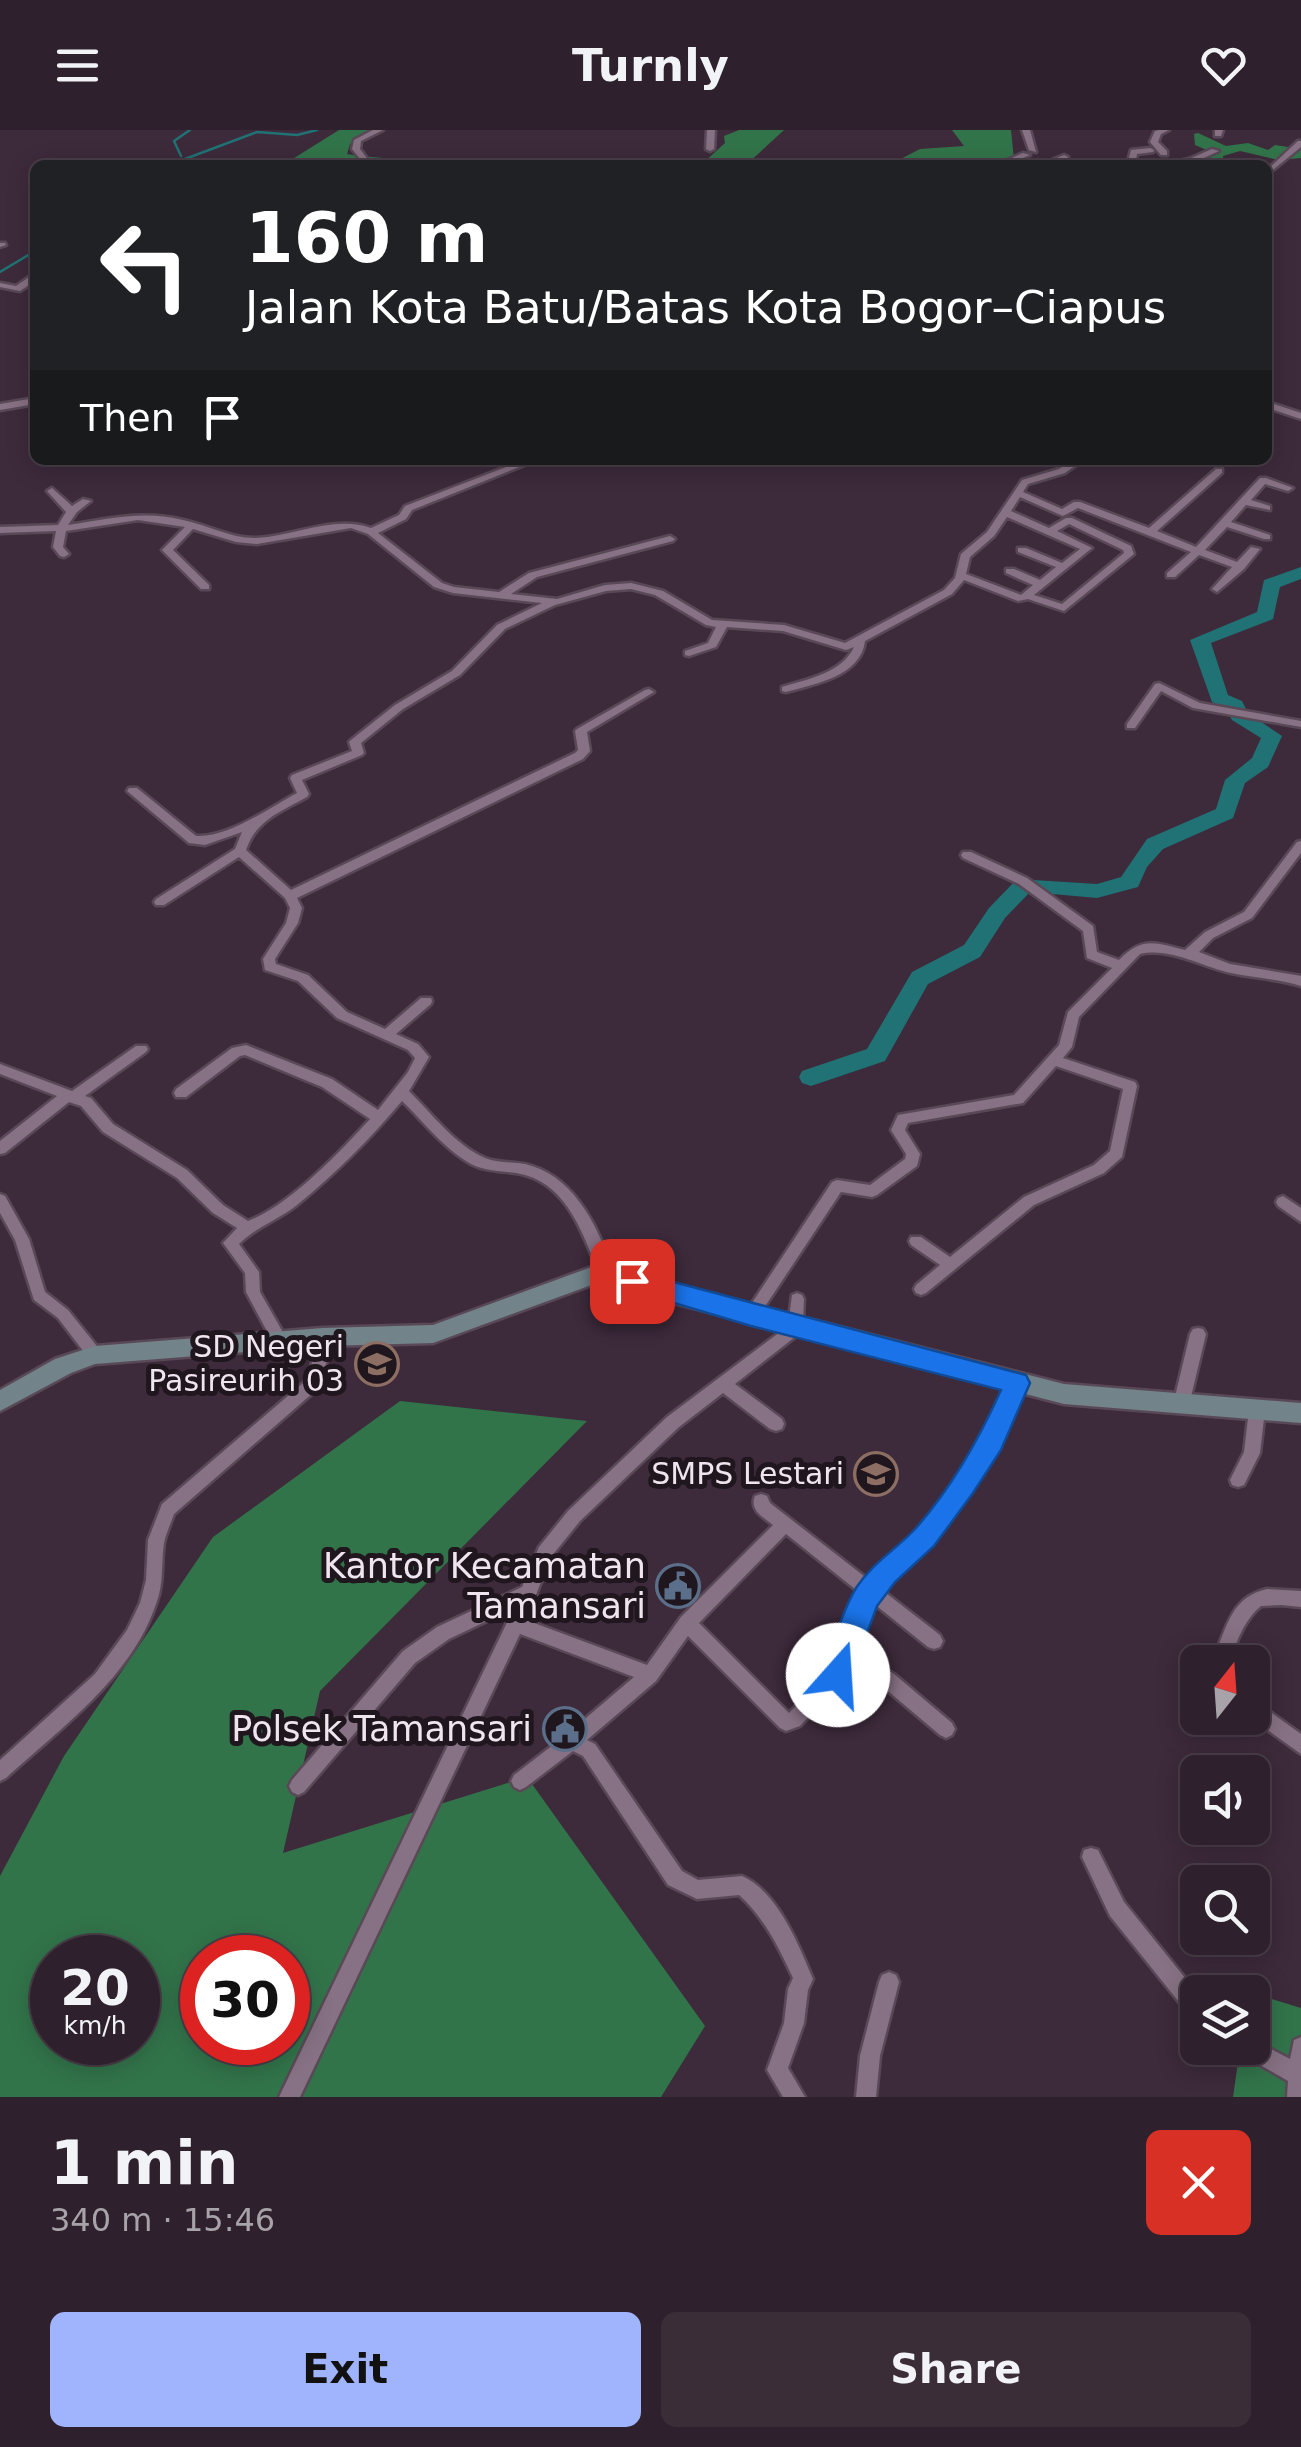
<!DOCTYPE html>
<html lang="en">
<head>
<meta charset="utf-8">
<style>
	:root { --surface:#2e202c; --page:#3a2d38; --text:#f1f3f6; --muted:#a7a3a9; --line:#493e48; --accent:#a0b3fd }
	body { margin:0; font-family:"DejaVu Sans",sans-serif; background:var(--page); color:var(--text); height:100vh; display:flex; flex-direction:column; font-size:38px; white-space:nowrap }
	* { box-sizing:border-box; margin:0 }
	p { font-size:32px; color:var(--muted) }
	.icon { flex:none; width:55px; height:55px; fill:none; stroke:currentColor; stroke-width:2; stroke-linecap:round; stroke-linejoin:round }
	.map { position:relative; height:1967px; overflow:hidden }
	.drawer { display:flex; flex-direction:column; background:var(--surface); flex:1 }
	.drawer>* { flex:none }
	.guide { position:absolute; left:30px; top:30px; width:1242px; height:305px; border-radius:15px; box-shadow:0 5px 25px #0003,0 0 0 2px var(--line); background:#202124; color:#fff; overflow:hidden }
	.needle { width:65px; rotate:17deg }
	.controls { position:absolute; left:1180px; top:1515px; display:grid; gap:20px }
	.controls a { display:grid; place-items:center; width:90px; height:90px; border-radius:15px; background:var(--surface); box-shadow:0 5px 25px #0003,0 0 0 2px var(--line); font-size:50px }
	.speed { position:absolute; left:30px; top:1805px; display:flex; gap:20px; font-size:50px; font-weight:700; text-align:center }
	.speed>* { display:grid; place-content:center; width:130px; height:130px; border-radius:50%; background:var(--surface); box-shadow:0 5px 25px #0003,0 0 0 2px var(--line); line-height:1 }
	.speed small { font-size:25px; font-weight:400 }
	.speed .limit { border:15px solid #d22; background:#fff; color:#111 }
	.pin { position:absolute; display:grid; place-items:center; width:85px; height:85px; color:#fff; margin:-42px; border-radius:20px; box-shadow:0 5px 15px #0006 }
	.me { position:absolute; width:110px; margin:-55px; rotate:19deg; stroke-linejoin:round; filter:drop-shadow(0 0 8px #0008) }
	.turn { display:flex; align-items:center; gap:35px; height:210px; padding:0 50px; font-size:45px }
	.turn .icon { width:130px; height:130px; stroke-width:2.5 }
	.turn b { display:block; font-size:70px; line-height:85px }
	.then { display:flex; align-items:center; height:95px; padding:0 50px; background:#0003; gap:20px; font-size:38px }
	.round { display:grid; place-items:center; flex:none; width:105px; height:105px; border-radius:15px; background:var(--page) }
	.headline { display:flex; align-items:center; justify-content:space-between; height:170px; padding:0 50px }
	h1 { font-size:60px; font-weight:700; line-height:75px }
	.action { display:flex; gap:20px; margin-top:auto; padding:20px 50px }
	.action a { flex:1; height:115px; border-radius:15px; background:var(--accent); color:#111; font-size:40px; font-weight:700; line-height:115px; text-align:center }
	.action a+a { background:var(--page); color:var(--text) }
	header { display:flex; justify-content:space-between; align-items:center; height:130px; padding:0 50px; background:var(--surface); font-size:45px; font-weight:700 }
	.map>svg:first-child { display:block }
	.forest { fill:#32744a; fill-rule:evenodd }
	.lines { fill:none; stroke-linecap:round; stroke-linejoin:round }
	.stream { stroke:#207274; stroke-width:2.5 }
	.river { fill:#207274; fill-rule:evenodd }
	.minor-casing { stroke:#594957; stroke-width:5 }
	.secondary-casing { stroke:#594957; stroke-width:5 }
	.minor { fill:#877184; fill-rule:evenodd }
	.secondary { fill:#728489; fill-rule:evenodd }
	.route { fill:#1a73e8; stroke:#114b97; stroke-width:2.5 }
	.labels { text-anchor:middle; stroke-width:10; stroke-linejoin:round; paint-order:stroke }
	.poi-label { font-size:30px; fill:#f0e4ef; stroke:#1f161e; text-anchor:end }
	.near-poi-label { font-size:35px; fill:#f0e4ef; stroke:#1f161e; text-anchor:end }
</style>
</head>
<body>
<header><svg class="icon" aria-label="menu" viewBox="0 0 24 24"><path d="M4 6h16M4 12h16M4 18h16"/></svg>Turnly<svg class="icon" aria-label="heart" viewBox="0 0 24 24"><path d="M12 20l-8-8c-3-5 5-10 8-4 3-6 11-1 8 4z"/></svg></header>
<div class="map">
<svg width="1301" height="1967" viewBox="0 0 1301 1967">
	<rect width="100%" height="100%" fill="#3d2a3b"/>
	<g class="forest">
		<path d="M339 0H372L350 14 347 24C370 29 389 25 410 35H283Z"/>
		<path d="M739 0H784L746 35 702 34 725 13 724 6Z"/>
		<path d="M952 0H1011L1014 30 1085 31 1077 35H889L920 19 964 16Z"/>
		<path d="M1198 3 1226 16 1248 13 1268 20 1275 15 1301 19V28L1278 30 1240 21 1223 26 1224 34 1200 35 1205 33 1203 26 1209 21 1195 15 1194 4Z"/>
		<path d="M400 1271 587 1291 320 1561 283 1723 527 1647 705 1896 661 1967H0V1746L64 1626 213 1407ZM52 1828H138V1912H52ZM202 1828H288V1912H202Z"/>
		<path d="M1252 1863 1301 1878V1967H1233L1240 1918H1252Z"/>
	</g>
	<g class="lines">
		<g class="stream">
			<path d="M181 26 174 11 190 0"/>
			<path d="M169 35 257 2 297 5 317 0"/>
			<path d="M0 142 35 121"/>
		</g>
		<path class="river" d="M1301 437V449L1280 457 1273 489 1211 513 1228 565 1242 571 1248 583 1282 606 1268 637 1245 653 1233 688 1163 719 1147 737 1138 757 1097 768 1030 762 1005 788 980 827 928 854 885 931 811 956 802 953 799 947 802 941 867 919 912 842 964 815 989 778 1017 749 1097 754 1121 747 1147 709 1216 679 1225 650 1252 628 1261 608 1232 590 1226 579 1212 572 1190 510 1257 482 1264 450Z"/>
		<g class="minor-casing">
			<g id="minor">
				<path d="M373 0H383L361 11 360 19 369 31 364 35H355L361 30 352 19 354 10Z"/>
				<path d="M707 0H715L714 19 710 21 706 19Z"/>
				<path d="M1022 0H1030L1036 22 1029 20Z"/>
				<path d="M1159 0H1169L1161 4 1158 12 1167 21V25H1161L1150 12 1155 1Z"/>
				<path d="M1215 0H1223L1221 6H1215Z"/>
				<path d="M1298 11H1301V17L1268 44V39Z"/>
				<path d="M1150 18 1154 20 1153 22 1137 24 1135 35H1127L1131 20Z"/>
				<path d="M1212 19 1219 21 1195 32 1200 35H1156L1189 29Z"/>
				<path d="M1023 23 1030 25 1007 35H996Z"/>
				<path d="M1064 25 1068 27 1067 29 1051 35H1040Z"/>
				<path d="M0 113H5L6 115 0 117Z"/>
				<path d="M32 145H35V151L20 161 0 157V153L16 156Z"/>
				<path d="M35 268V274L0 280V274Z"/>
				<path d="M1268 272 1301 283V289L1268 278Z"/>
				<path d="M524 330H537L412 380 406 389 378 403 442 453 454 457 499 462 529 443 670 406 675 409 673 411 537 447 511 464 557 469 605 455 631 453 663 461 712 490 784 495 845 513 944 460 955 448 961 424 987 402 1022 350 1059 339 1072 330H1083L1065 343 1028 354 1023 362 1062 379 1074 372H1080L1149 398 1216 339H1222V343L1157 401 1196 417 1260 348H1266L1293 358 1288 361 1265 354 1251 370 1270 376V380L1246 375 1231 392 1270 405V409H1264L1227 397 1205 420 1237 432 1251 417 1260 419 1244 439 1217 462 1212 459 1232 437 1199 425 1175 447H1167V443L1191 422 1078 378 1063 386 1020 367 1011 381 1049 398 1066 388H1072L1131 416 1134 424 1064 481 1028 469 1018 471 964 450 952 464 865 511C861 546 815 554 786 562L782 561V557C808 549 842 543 854 517L846 520 783 501 727 497 716 517 689 526 685 525V521L708 513 716 497 706 495 655 465 631 459 606 461 555 475 505 499 460 545 403 579 361 613 364 623 362 625 302 650 309 664 307 667C282 681 256 690 246 720L291 760 575 623 578 620 575 601 577 599 645 560 649 559 654 562 587 602 590 621 583 629 297 768 302 778 298 793 275 829 276 834 308 845 347 882 385 899 421 868H431L432 871 431 874 396 904 418 914 429 927 409 961C432 984 455 1015 485 1028 500 1034 517 1031 532 1036 577 1050 602 1103 613 1145L611 1149 606 1151 601 1149C586 1112 570 1057 525 1045 507 1040 489 1043 471 1034 444 1019 424 992 402 971 370 1009 335 1044 297 1075 278 1090 256 1097 239 1114L259 1142 260 1162 289 1213 286 1218 281 1219 276 1218 246 1162 245 1143 223 1113 237 1098 213 1083 177 1048 103 1002 81 976 69 972 5 1023 0 1024V1011L57 966 0 944V934L72 961 136 916H146L148 919 146 922 85 966 91 968 113 994 187 1040 223 1075 248 1091C290 1075 340 1022 370 989L322 957 245 925 240 926 186 967H176L174 963 176 959 232 918 246 915 332 949 378 980 408 942 415 928 408 920 337 888 298 851 265 840 263 829 286 793 290 778 285 768 239 727 164 775H156L154 772 156 769 235 719 242 702 205 715 189 713 127 661 129 658H137L196 706C228 708 269 678 297 663L290 648 292 645 352 621 349 612 351 610 395 575 452 541 497 495 542 473 453 463 434 457 368 404 351 398 257 414 236 412 193 399 173 420 209 455V459H201L162 420 185 397 138 390 66 401 63 417 69 424 64 427 60 426 53 417 56 401 0 403V397L58 395 66 382 47 361 52 358 72 376 83 369 91 371 77 382 68 395C108 389 143 380 183 390 207 395 232 409 257 408 295 406 334 385 371 398L399 385 405 376ZM1007 387 1080 419 1062 433 1026 418H1018V422L1056 437 1040 450 1014 439H1006V443L1033 455 1021 465 966 444 970 427 994 406ZM1069 394 1123 420 1124 423 1062 474 1034 465 1092 418 1057 401Z"/>
				<path d="M1159 553 1200 573 1301 591V597L1193 578 1161 561 1135 598H1127V594L1155 554Z"/>
				<path d="M1301 711V723L1252 788 1213 808 1199 822 1230 834 1301 846V856C1278 849 1255 848 1231 843 1202 837 1171 817 1140 824L1079 887 1072 917 1063 928 1135 952 1137 956 1122 1027 1104 1043 1034 1075 926 1163 921 1165 916 1163 914 1159 916 1155 940 1135 911 1115 909 1111 911 1107H921L950 1127 1024 1067 1094 1035 1110 1021 1123 959 1056 936 1023 973 908 993 905 1000 920 1024 917 1036 877 1065 872 1067 841 1062 756 1190 751 1192 746 1190 743 1186 746 1182 832 1052 837 1050 870 1055 905 1029 906 1024 891 1000 898 985 1014 965 1059 915 1068 882 1112 838 1087 828 1083 801 1019 754 963 728 961 725 963 722H971L1027 748 1093 796 1097 822 1119 830C1143 806 1155 813 1185 820L1205 802 1244 782 1297 712Z"/>
				<path d="M0 1064 5 1066 29 1109 45 1162 68 1180 100 1220 103 1225 100 1230 95 1231 90 1230 58 1188 34 1170 15 1110 0 1083Z"/>
				<path d="M1283 1066 1301 1078V1092L1278 1076 1276 1072 1278 1068Z"/>
				<path d="M797 1163 802 1165 804 1169 803 1191 807 1196 804 1200 735 1254 782 1289 784 1294 782 1299 776 1301 770 1299 723 1263 679 1297 580 1391 551 1427 526 1490 647 1535 681 1487 773 1395C763 1387 749 1380 755 1366L761 1364 767 1366 770 1373 869 1450 879 1437 918 1403 958 1350 985 1307 1011 1248 1017 1246 1023 1248 1025 1253C999 1311 973 1360 933 1410 917 1428 896 1440 882 1460L940 1505 943 1511 940 1517 934 1519 928 1517 873 1473 855 1519 894 1544 952 1593 955 1599 952 1605 946 1608 940 1605 882 1556 849 1535 843 1551 800 1596 786 1601 780 1598 688 1506 656 1551 587 1610 595 1614 682 1741 698 1750 742 1746C777 1761 799 1815 813 1849L808 1860 804 1893 788 1938 805 1967H783L767 1940 784 1893 788 1859 793 1848C779 1818 764 1787 739 1765L697 1769 668 1755 583 1626 573 1621 526 1657 520 1660 514 1657 511 1651 514 1645 566 1605 634 1547 520 1504 300 1967H279L514 1478 449 1509 415 1533 304 1662 298 1665 292 1662 289 1656 292 1650 403 1521 437 1497 522 1457 539 1417 568 1381 667 1287 788 1196 792 1165ZM786 1404 860 1463 830 1540 789 1583 699 1493Z"/>
				<path d="M1198 1198 1203 1199 1206 1204 1189 1275 1187 1280 1181 1282 1175 1280 1173 1275 1190 1204 1193 1199Z"/>
				<path d="M323 1201 328 1202 331 1207 322 1255 174 1384C171 1393 166 1403 164 1413 161 1434 164 1454 156 1474 131 1548 62 1597 6 1648L0 1651V1630L95 1544 127 1500 140 1473 146 1450 148 1410 162 1374 310 1247 315 1207 318 1202Z"/>
				<path d="M1257 1273 1263 1275 1265 1280 1260 1323 1244 1355 1238 1357 1232 1355 1230 1350 1244 1322 1249 1280 1251 1275Z"/>
				<path d="M1267 1459 1301 1461V1477L1281 1475 1261 1476C1246 1488 1234 1513 1232 1532H1216L1215 1524C1228 1494 1232 1467 1267 1459Z"/>
				<path d="M1252 1569 1301 1604V1624L1251 1588Z"/>
				<path d="M1091 1718 1098 1720 1124 1772 1198 1864V1890L1191 1887 1110 1786 1082 1727 1084 1720Z"/>
				<path d="M889 1842 896 1845 899 1852 880 1926 876 1967H856L860 1926 879 1852 882 1845Z"/>
				<path d="M1301 1907V1967H1287L1288 1951 1243 1925 1240 1918H1252V1909L1290 1929 1294 1910Z"/>
			</g>
		</g>
		<g class="secondary-casing">
			<path id="secondary" d="M597 1135 1064 1254 1301 1273V1293L1064 1274 597 1153 433 1213 323 1216 95 1234 71 1243 0 1281V1260L55 1229 95 1216 323 1198 433 1195Z"/>
		</g>
		<use href="#minor" class="minor"/>
		<use href="#secondary" class="secondary"/>
	</g>
	<path class="route" d="M632 1141 1026 1245 1030 1253 1001 1320 973 1363 934 1416 895 1452 877 1476 848 1555 838 1559 827 1555 823 1545C833 1517 841 1483 856 1458 872 1433 897 1419 916 1398 952 1357 979 1309 1001 1260L751 1196 624 1158 620 1151 624 1144Z"/>
	<defs>
		<g id="school-ring" transform="scale(2.25)"><circle r="9.5" fill="#1f161e" stroke="#8d6e63" stroke-width="1.5"/><path d="M0-5L7-2L0 1L-7-2ZM-4 1L0 2.5L4 1V4Q0 6-4 4Z" fill="#8d6e63"/></g>
		<g id="civic-ring" transform="scale(2.25)"><circle r="9.5" fill="#1f161e" stroke="#5c6f8a" stroke-width="1.5"/><path d="M-.6-6.5H3V-4.5H.6V-3L4-1V1h2V6H-6V1h2V-1L-.6-3ZM-1.2 2.5V6h2.4V2.5Z" fill="#5c6f8a"/></g>
	</defs>
	<g fill-rule="evenodd">
		<use href="#school-ring" x="377" y="1234"/>
		<use href="#school-ring" x="876" y="1344"/>
		<use href="#civic-ring" x="678" y="1456"/>
		<use href="#civic-ring" x="565" y="1599"/>
	</g>
	<g class="labels">
		<g class="poi-label">
			<text x="344" y="1227">SD Negeri<tspan x="344" dy="34">Pasireurih 03</tspan></text>
			<text x="844" y="1354">SMPS Lestari</text>
		</g>
		<g class="near-poi-label">
			<text x="646" y="1448">Kantor Kecamatan<tspan x="646" dy="40">Tamansari</tspan></text>
			<text x="532" y="1611">Polsek Tamansari</text>
		</g>
	</g>
</svg>
<div class="controls">
<a><svg class="needle" viewBox="-14 -14 28 28"><path d="M0-13l5 13h-10z" fill="#e53935"/><path d="M0 13l5-13h-10z" fill="#a7a3a9"/></svg></a>
<a><svg class="icon" aria-label="sound" viewBox="0 0 24 24"><path d="M4 9h4l5-4v14l-5-4H4zM17 9q2 3 0 6"/></svg></a>
<a><svg class="icon" aria-label="search" viewBox="0 0 24 24"><circle cx="10" cy="10" r="6"/><path d="M15 15l6 6"/></svg></a>
<a><svg class="icon" aria-label="layers" viewBox="0 0 24 24"><path d="M12 4l9 5-9 5-9-5zM3 14l9 5 9-5"/></svg></a>
</div>
<div class="speed"><div>20<small>km/h</small></div><div class="limit">30</div></div>
<div class="pin" style="left:632px;top:1151px;background:#d93025"><svg class="icon" aria-label="arrive" viewBox="0 0 24 24"><path d="M6 21V4h12l-3 4 3 4H6"/></svg></div>
<svg class="me" style="left:838px;top:1545px" viewBox="-20 -20 40 40"><circle r="19" fill="#fff"/><path d="M0-13L10 11 0 6-10 11z" fill="#1a73e8"/></svg>
<div class="guide">
<div class="turn"><svg class="icon" aria-label="left" viewBox="0 0 24 24"><path d="M17 20v-9H6M10 6l-5 5 5 5"/></svg><div><b>160 m</b>Jalan Kota Batu/Batas Kota Bogor–Ciapus</div></div>
<div class="then">Then<svg class="icon" aria-label="arrive" viewBox="0 0 24 24"><path d="M6 21V4h12l-3 4 3 4H6"/></svg></div>
</div>
</div>
<section class="drawer">
<div class="headline"><div><h1>1 min</h1><p>340 m · 15:46</p></div><a class="round" style="background:#d93025;color:#fff"><svg class="icon" aria-label="close" viewBox="0 0 24 24"><path d="M6 6l12 12M18 6L6 18"/></svg></a></div>
<div class="action"><a>Exit</a><a>Share</a></div>
</section>
</body>
</html>
